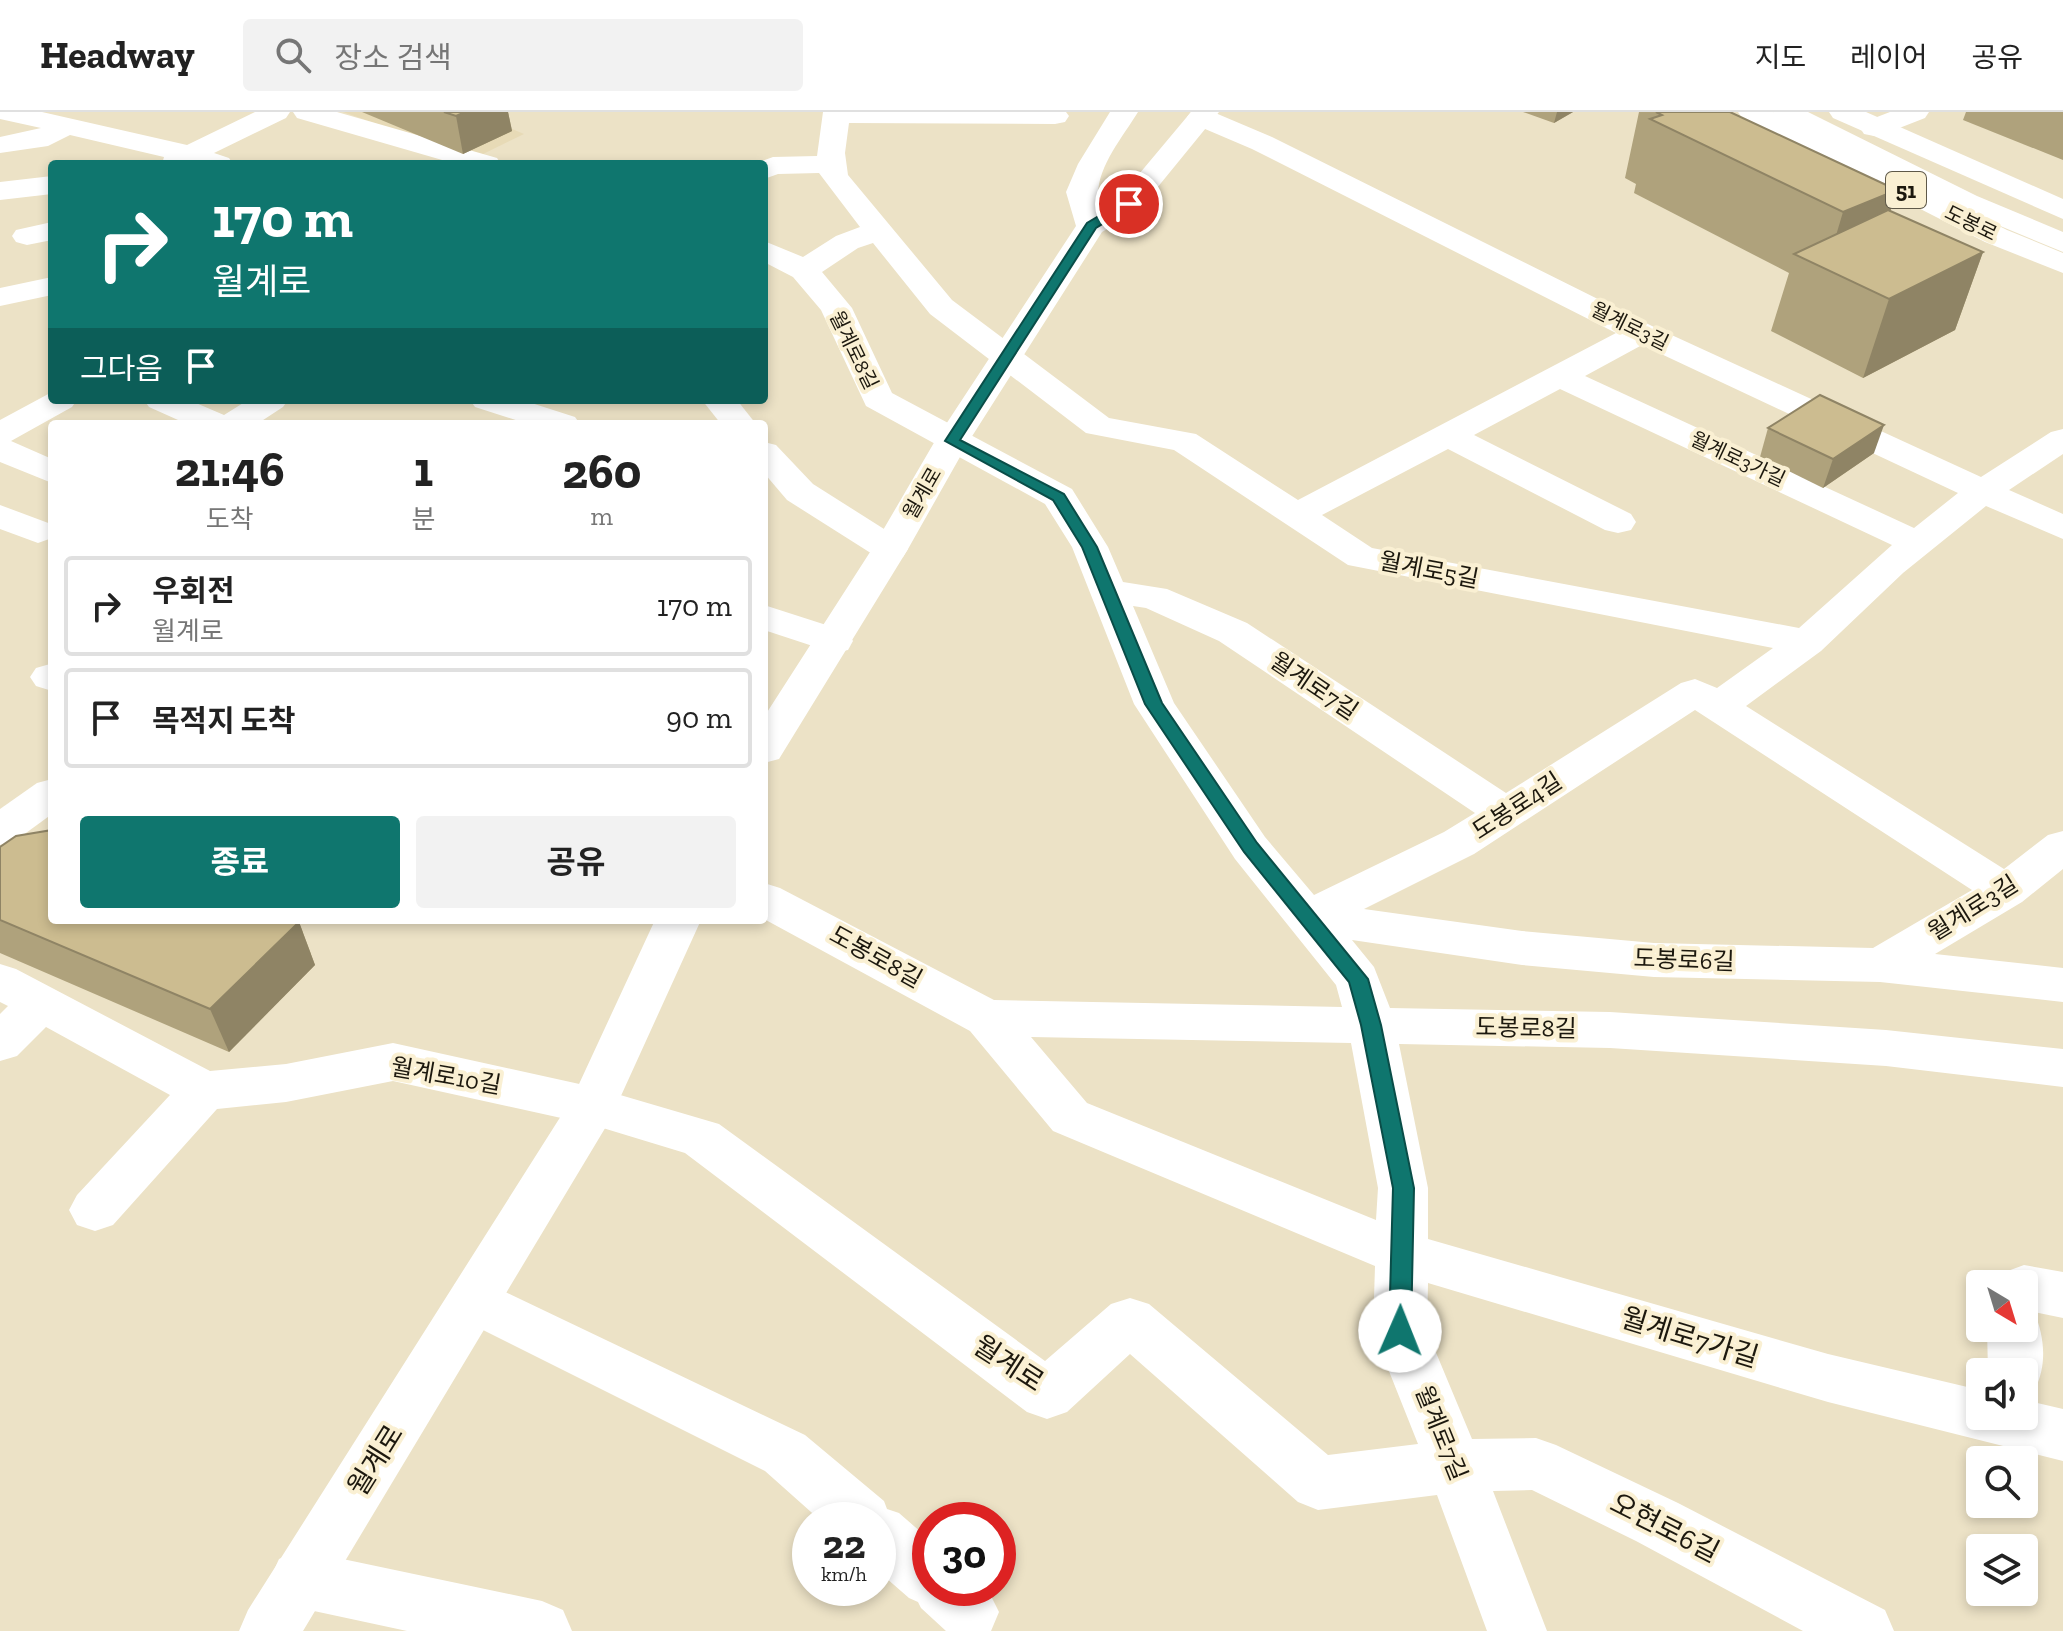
<!DOCTYPE html>
<html lang="ko">
<head>
<meta charset="utf-8">
<style>
	:root { --surface:#fff; --page:#f2f2f2; --text:#222; --muted:#767676; --line:#e0e0e0; --accent:#0f766e }
	body { margin:0; font-family:"Zilla Slab","Noto Sans KR",serif; background:var(--page); color:var(--text); height:100vh; display:flex; flex-direction:column; font-size:30px; white-space:nowrap }
	* { box-sizing:border-box; margin:0 }
	p { font-size:26px; color:var(--muted) }
	.icon { flex:none; width:44px; height:44px; fill:none; stroke:currentColor; stroke-width:2; stroke-linecap:round; stroke-linejoin:round }
	.map { position:relative; flex:1; overflow:hidden }
	.details { position:absolute; left:48px; top:308px; width:720px; height:504px; display:flex; flex-direction:column; background:var(--surface); border-radius:8px; box-shadow:0 4px 12px #0003 }
	.details>* { flex:none }
	.banner { position:absolute; left:48px; top:48px; width:720px; height:244px; border-radius:8px; box-shadow:0 4px 12px #0003; background:#0f766e; color:#fff; overflow:hidden }
	.needle { width:52px; rotate:142deg }
	.fabs { position:absolute; left:1966px; top:1158px; display:grid; gap:16px }
	.fabs a { display:grid; place-items:center; width:72px; height:72px; border-radius:8px; background:var(--surface); box-shadow:0 4px 12px #0003; font-size:40px }
	.speed { position:absolute; left:792px; top:1390px; display:flex; gap:16px; font-size:40px; font-weight:700; text-align:center }
	.speed>* { display:grid; place-content:center; width:104px; height:104px; border-radius:50%; background:var(--surface); box-shadow:0 4px 12px #0003; line-height:1 }
	.speed small { font-size:20px; font-weight:400 }
	.speed .limit { border:12px solid #d22; background:#fff; color:#111 }
	.pin { position:absolute; display:grid; place-items:center; width:68px; height:68px; color:#fff; margin:-34px; border:4px solid #fff; border-radius:50%; box-shadow:0 2px 8px #0007 }
	.me { position:absolute; width:88px; margin:-44px; rotate:1deg; stroke-linejoin:round; filter:drop-shadow(0 0 6px #0008) }
	.turn { display:flex; align-items:center; gap:28px; height:168px; padding:0 32px; font-size:36px }
	.turn .icon { width:104px; height:104px; stroke-width:2.5 }
	.turn b { display:block; font-size:56px; line-height:68px }
	.then { display:flex; align-items:center; height:76px; padding:0 32px; background:#0003; gap:16px; font-size:30px }
	.eta { display:flex; justify-content:space-evenly; align-items:center; height:136px; text-align:center }
	.eta b { font-size:48px; font-weight:700; line-height:56px }
	.button { display:flex; gap:16px; margin-top:auto; padding:16px 32px }
	.button a { flex:1; height:92px; border-radius:8px; background:var(--accent); color:#fff; font-size:32px; font-weight:700; line-height:92px; text-align:center }
	.button a+a { background:var(--page); color:var(--text) }
	ul { padding:0; list-style:none }
	li { display:flex; align-items:center; gap:24px; height:100px; margin:0 16px 12px; padding:0 16px; border:4px solid var(--line); border-radius:8px }
	li div { flex:1 }
	li b { display:block; font-size:30px }
	li em { font-style:normal }
	header { display:flex; align-items:center; gap:48px; box-sizing:border-box; height:112px; padding:0 40px; background:var(--surface); border-bottom:2px solid var(--line) }
	header strong { font-size:38px }
	nav { display:flex; gap:44px; margin-inline-start:auto; font-size:28px }
	.search { width:560px; height:72px; background:var(--page); display:flex; align-items:center; gap:20px; box-sizing:border-box; padding:0 28px; border-radius:8px; color:var(--muted); font-size:30px }
	.map>svg:first-child { display:block }
	.built { fill:#e7dab6 }
	.lines { fill:none; stroke-linecap:round; stroke-linejoin:round }
	.minor { fill:#fff; fill-rule:evenodd }
	.major { fill:#fff; fill-rule:evenodd }
	.wall { fill:#afa27c }
	.shaded-wall { fill:#8f8465 }
	.building { fill:#ccbc90; stroke:#8f8465; stroke-width:2 }
	.route { fill:#0f766e; stroke:#0a4d48; stroke-width:2 }
	.labels { text-anchor:middle; stroke-width:8; stroke-linejoin:round; paint-order:stroke }
	.far-street-label { font-size:20px; fill:#1c180e; stroke:#faf0d3 }
	.shield { fill:#faf0d3; stroke:#5f5949; stroke-width:2 }
	.shield-label { font-size:22px; font-weight:bold; fill:#1c180e }
	.street-label { font-size:24px; fill:#1c180e; stroke:#faf0d3 }
	.near-street-label { font-size:28px; fill:#1c180e; stroke:#faf0d3 }
</style>
</head>
<body>
<header>
<strong>Headway</strong>
<div class="search"><svg class="icon" aria-label="search" viewBox="0 0 24 24"><circle cx="10" cy="10" r="6"/><path d="M15 15l6 6"/></svg>장소 검색</div>
<nav><a>지도</a><a>레이어</a><a>공유</a></nav>
</header>
<div class="map">
<svg width="2063" height="1519" viewBox="0 0 2063 1519">
	<rect width="100%" height="100%" fill="#ece2c6"/>
	<path class="built" d="M343 0H493L484 5 524 22 475 46Z"/>
	<g class="lines">
		<g class="minor">
			<path d="M0 0H42L187 33 255 0H290L286 6 214 41 229 46 233 52H162L164 45 70 23 48 34 0 41V25L41 16 0 7Z"/>
			<path d="M293 0H337L497 46 501 52H456L297 6Z"/>
			<path d="M823 0H1066L1069 4 1065 10 1055 12 849 11 845 41 848 63 952 188 1109 306 1196 322 1298 388 1616 221 1252 37 1191 11 1187 5 1191 0H1213L1272 25 1652 214 1981 365 2051 320 2063 317V342L2009 378 2063 402V427L1986 394 1903 461 1821 539 1746 594 2004 757 2048 723 2063 719V757L2022 790 1935 842 2063 856V890L1880 870 1654 865 1522 853 1352 828 1374 855 1390 896 1610 900 1886 918 2063 937V975L1886 954 1610 936 1399 932 1428 1076V1127L1828 1242 1980 1278V1304H2024V1288L2063 1297V1349L1828 1290 1428 1171 1427 1219 1472 1327 1536 1326 1556 1333 1678 1391 1885 1498 1894 1519H1803L1636 1429 1532 1378 1493 1379 1547 1519H1487L1437 1383 1318 1398 1298 1390 1130 1242 1067 1300 1047 1307 1027 1300 685 1041 593 1013 393 969 286 990 217 997 113 1113 95 1119 77 1113 69 1098 77 1083 170 983 46 915 17 944 0 949V902L8 894 0 890V852L16 857 210 959 286 952 393 931 593 975 719 1012 1045 1249 1111 1192 1130 1186 1149 1192 1328 1343 1418 1332 1373 1219 1375 1154 1053 1019 970 919 764 807V771L780 776 994 888 1342 895 1336 873 1235 747 1134 592 1072 435 1045 392 866 294 821 198 793 165 764 150V129L803 145 836 124 860 115 819 61 778 62 764 67V52H754L773 45 817 44ZM873 131 930 202 1086 321 1174 338 1348 453 1773 536 1717 576 1695 567 1681 571 1506 681 1247 511 1167 477 1123 470 1108 435 1072 377 892 281 852 196 822 160 858 136ZM1642 233 1958 381 1914 416 1585 264ZM1560 277 1892 433 1799 516 1372 436 1322 403 1448 337 1605 418 1618 421 1631 418 1636 410 1631 402 1474 323ZM1133 494 1146 496 1219 529 1475 701 1444 720 1314 783 1265 725 1174 591ZM1695 598 1972 778 1873 836 1654 831 1522 819 1364 797 1474 742ZM1031 925 1351 931 1378 1076 1376 1108 1087 991Z"/>
			<path d="M1773 0H1808L1977 84 2063 120V140L1957 96 1777 6Z"/>
			<path d="M1890 0H1929L1925 6 1884 22 1874 24 1864 22 1860 16 1864 10Z"/>
			<path d="M52 64V82L0 88V70Z"/>
			<path d="M52 110V128L27 133 16 130 12 124 16 118Z"/>
			<path d="M52 165V183L0 194V176Z"/>
			<path d="M52 280V288H77L72 295 11 329 52 347V371L0 350V308Z"/>
			<path d="M144 288H189L224 303 248 288H288L283 295 257 312H187L149 295Z"/>
			<path d="M470 288H522L575 305 580 312H528L475 295Z"/>
			<path d="M702 288H737L756 312H721Z"/>
			<path d="M764 330 776 333 813 372 903 429 908 437 903 445 890 448 877 445 787 388 764 361Z"/>
			<path d="M0 393 51 412 52 426 38 431 0 417Z"/>
			<path d="M764 493 848 520 853 529 848 538 834 541 764 518Z"/>
			<path d="M50 552 52 553V579L36 574 30 565 36 556Z"/>
			<path d="M52 667V702L15 729 0 733V697L37 671Z"/>
			<path d="M2024 1153 2063 1160V1206L2034 1200C2045 1225 2047 1253 2035 1277L2024 1281V1260H1988L1987 1216H2024V1172H1999L2005 1160Z"/>
			<path d="M474 1165 805 1323 884 1389 887 1397 899 1401 930 1428V1476H987L999 1500 991 1519H946L921 1496 918 1490 909 1486 878 1459V1408H820L765 1359 455 1204 447 1188 455 1172Z"/>
			<path d="M300 1438 542 1489 563 1498 572 1519H407L300 1496 279 1487 270 1467 279 1447Z"/>
		</g>
		<g class="major">
			<path d="M1110 0H1138C1121 28 1090 63 1100 96L1119 86 1191 0H1219L1139 98 1102 120 969 329 908 437 779 647 764 651V605L872 437 935 329 1076 114 1066 80 1078 52Z"/>
			<path d="M1738 0H1773L2007 118 2063 141V161L1985 130 1742 6Z"/>
			<path d="M1829 0H1866L2063 87V107L1833 6Z"/>
			<path d="M655 808H701L610 1008 303 1519H239L248 1498 573 985Z"/>
		</g>
	</g>
	<g class="wall">
		<path d="M362 0H508L512 19 463 42Z"/>
		<path d="M1523 0H1573L1554 11Z"/>
		<path d="M1639 0H1730L1897 78 1890 99 1983 140 1955 218 1863 266 1771 219 1789 161 1634 81 1636 72 1625 66Z"/>
		<path d="M1966 0H2063V48L1963 8Z"/>
		<path d="M1768 316 1874 341 1823 376 1760 345Z"/>
		<path d="M0 735 299 810 315 853 229 940 0 841Z"/>
	</g>
	<g class="shaded-wall">
		<path d="M465 0H508L512 19 463 42 456 4Z"/>
		<path d="M1557 0H1573L1554 11Z"/>
		<path d="M1897 78 1873 154 1826 157 1843 100Z"/>
		<path d="M1983 140 1955 218 1863 266 1889 187Z"/>
		<path d="M1884 313 1874 341 1823 376 1833 347Z"/>
		<path d="M299 810 315 853 229 940 210 897Z"/>
	</g>
	<g class="building">
		<path d="M444 0H465L456 4Z"/>
		<path d="M1656 0H1730L1897 78 1843 100 1650 7 1662 3Z"/>
		<path d="M1888 98 1983 140 1889 187 1794 142Z"/>
		<path d="M1820 283 1884 313 1833 347 1768 316Z"/>
		<path d="M52 718V808H293L299 810 210 897 0 808V735L16 724Z"/>
	</g>
	<path class="route" d="M1124 89 1135 92 1096 116 960 328 1064 382 1097 435 1162 591 1257 731 1368 867 1381 913 1414 1076 1411 1219 1408 1226 1400 1229 1392 1226 1389 1219 1393 1076 1361 913 1349 870 1244 740 1145 592 1082 435 1053 388 945 329 1087 111Z"/>
	<g class="labels">
		<g class="far-street-label">
			<text transform="translate(1971 111) rotate(26)" y="7">도봉로</text>
			<text transform="translate(1630 214) rotate(26)" y="7">월계로3길</text>
			<text transform="translate(854 238) rotate(64)" y="7">월계로8길</text>
			<text transform="translate(1738 347) rotate(25)" y="7">월계로3가길</text>
			<text transform="translate(922 381) rotate(-60)" y="7">월계로</text>
		</g>
		<rect class="shield" x="1886" y="60" width="40" height="36" rx="6"/>
		<g class="shield-label">
			<text x="1906" y="86">51</text>
		</g>
		<g class="street-label">
			<text transform="translate(1429 458) rotate(11)" y="8">월계로5길</text>
			<text transform="translate(1314 574) rotate(34)" y="8">월계로7길</text>
			<text transform="translate(1517 694) rotate(-33)" y="8">도봉로4길</text>
			<text transform="translate(1973 796) rotate(-32)" y="8">월계로3길</text>
			<text transform="translate(876 845) rotate(29)" y="8">도봉로8길</text>
			<text transform="translate(1684 848) rotate(2)" y="8">도봉로6길</text>
			<text transform="translate(1526 916) rotate(1)" y="8">도봉로8길</text>
			<text transform="translate(446 964) rotate(10)" y="8">월계로10길</text>
			<text transform="translate(1441 1321) rotate(68)" y="8">월계로7길</text>
		</g>
		<g class="near-street-label">
			<text transform="translate(1690 1225) rotate(17)" y="10">월계로7가길</text>
			<text transform="translate(1009 1251) rotate(33)" y="10">월계로</text>
			<text transform="translate(375 1348) rotate(-58)" y="10">월계로</text>
			<text transform="translate(1665 1415) rotate(27)" y="10">오현로6길</text>
		</g>
	</g>
</svg>
<div class="fabs">
<a><svg class="needle" viewBox="-14 -14 28 28"><path d="M0-13l5 13h-10z" fill="#e53935"/><path d="M0 13l5-13h-10z" fill="#767676"/></svg></a>
<a><svg class="icon" aria-label="sound" viewBox="0 0 24 24"><path d="M4 9h4l5-4v14l-5-4H4zM17 9q2 3 0 6"/></svg></a>
<a><svg class="icon" aria-label="search" viewBox="0 0 24 24"><circle cx="10" cy="10" r="6"/><path d="M15 15l6 6"/></svg></a>
<a><svg class="icon" aria-label="layers" viewBox="0 0 24 24"><path d="M12 4l9 5-9 5-9-5zM3 14l9 5 9-5"/></svg></a>
</div>
<div class="speed"><div>22<small>km/h</small></div><div class="limit">30</div></div>
<div class="pin" style="left:1129px;top:92px;background:#d93025"><svg class="icon" aria-label="arrive" viewBox="0 0 24 24"><path d="M6 21V4h12l-3 4 3 4H6"/></svg></div>
<svg class="me" style="left:1400px;top:1219px" viewBox="-20 -20 40 40"><circle r="19" fill="#fff"/><path d="M0-13L10 11 0 6-10 11z" fill="#0f766e"/></svg>
<div class="banner">
<div class="turn"><svg class="icon" aria-label="right" viewBox="0 0 24 24"><path d="M7 20v-9h11M14 6l5 5-5 5"/></svg><div><b>170 m</b>월계로</div></div>
<div class="then">그다음<svg class="icon" aria-label="arrive" viewBox="0 0 24 24"><path d="M6 21V4h12l-3 4 3 4H6"/></svg></div>
</div>
<section class="details">
<div class="eta">
<div><b>21:46</b><p>도착</p></div>
<div><b>1</b><p>분</p></div>
<div><b>260</b><p>m</p></div>
</div>
<ul>
<li><svg class="icon" aria-label="right" viewBox="0 0 24 24"><path d="M7 20v-9h11M14 6l5 5-5 5"/></svg><div><b>우회전</b><p>월계로</p></div><em>170 m</em></li>
<li><svg class="icon" aria-label="arrive" viewBox="0 0 24 24"><path d="M6 21V4h12l-3 4 3 4H6"/></svg><div><b>목적지 도착</b></div><em>90 m</em></li>
</ul>
<div class="button"><a>종료</a><a>공유</a></div>
</section>
</div>
</body>
</html>
